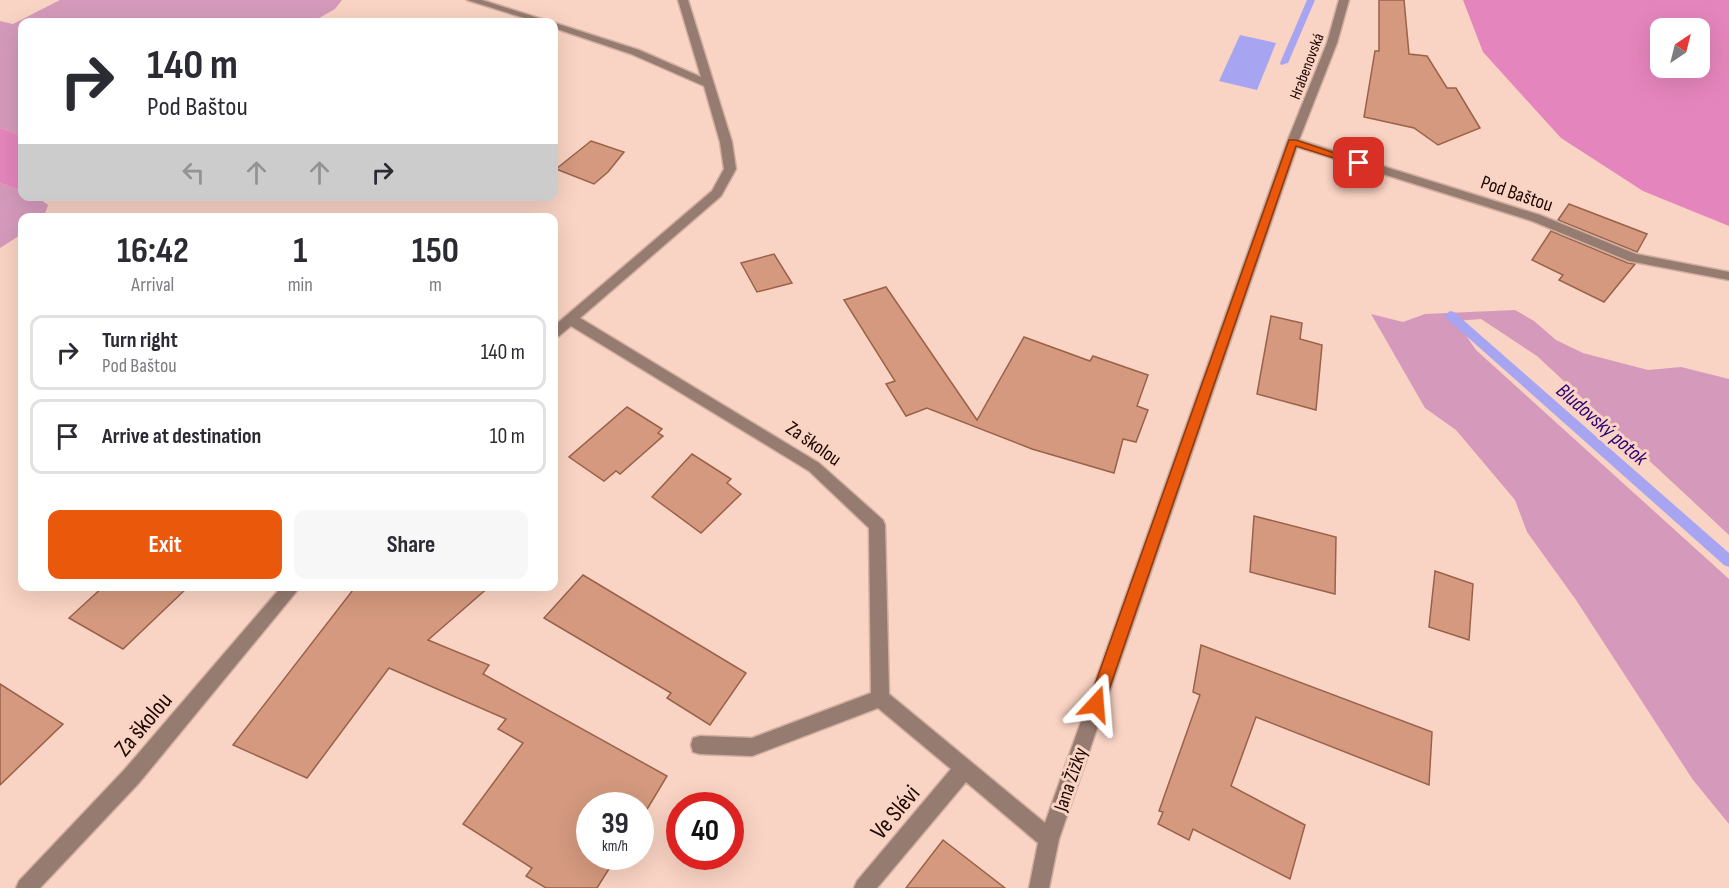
<!DOCTYPE html>
<html lang="en">
<head>
<meta charset="utf-8">
<style>
	:root { --surface:#fff; --page:#f7f7f7; --text:#2b2b33; --muted:#7c7c81; --line:#e1e1e2; --accent:#ea580c }
	body { margin:0; font-family:"Sofia Sans Condensed",sans-serif; background:var(--page); color:var(--text); height:100vh; display:flex; flex-direction:column; font-size:22px; white-space:nowrap }
	* { box-sizing:border-box; margin:0 }
	p { font-size:20px; color:var(--muted) }
	.icon { flex:none; width:33px; height:33px; fill:none; stroke:currentColor; stroke-width:2; stroke-linecap:round; stroke-linejoin:round }
	.map { position:relative; flex:1; overflow:hidden }
	.details { position:absolute; left:18px; top:213px; width:540px; height:378px; display:flex; flex-direction:column; background:var(--surface); border-radius:12px; box-shadow:0 6px 24px #0002 }
	.details>* { flex:none }
	.guide { position:absolute; left:18px; top:18px; width:540px; height:183px; border-radius:12px; box-shadow:0 6px 24px #0002; background:#fff; color:var(--text); overflow:hidden }
	.needle { width:39px; rotate:35deg }
	.controls { position:absolute; left:1650px; top:18px; display:grid; gap:12px }
	.controls a { display:grid; place-items:center; width:60px; height:60px; border-radius:12px; background:var(--surface); box-shadow:0 6px 24px #0002; font-size:30px }
	.speed { position:absolute; left:576px; top:792px; display:flex; gap:12px; font-size:30px; font-weight:700; text-align:center }
	.speed>* { display:grid; place-content:center; width:78px; height:78px; border-radius:50%; background:var(--surface); box-shadow:0 6px 24px #0002; line-height:1 }
	.speed small { font-size:15px; font-weight:400 }
	.speed .limit { border:9px solid #d22; background:#fff; color:#111 }
	.pin { position:absolute; display:grid; place-items:center; width:51px; height:51px; color:#fff; margin:-26px; border-radius:12px; box-shadow:0 3px 9px #0006 }
	.me { position:absolute; width:66px; margin:-33px; rotate:19deg; stroke-linejoin:round; filter:drop-shadow(0 0 4px #0008) }
	.turn { display:flex; align-items:center; gap:21px; height:126px; padding:0 30px; font-size:27px }
	.turn .icon { width:78px; height:78px; stroke-width:2.5 }
	.turn b { display:block; font-size:42px; line-height:51px }
	.lanes { display:flex; align-items:center; height:57px; padding:0 30px; background:#0003; justify-content:center; gap:30px; direction:ltr }
	.lanes .off { opacity:.35 }
	.eta { display:flex; justify-content:space-evenly; align-items:center; height:102px; text-align:center }
	.eta b { font-size:36px; font-weight:700; line-height:42px }
	.primary-button { display:flex; gap:12px; margin-top:auto; padding:12px 30px }
	.primary-button a { flex:1; height:69px; border-radius:12px; background:var(--accent); color:#fff; font-size:24px; font-weight:700; line-height:69px; text-align:center }
	.primary-button a+a { background:var(--page); color:var(--text) }
	ul { padding:0; list-style:none }
	li { display:flex; align-items:center; gap:18px; height:75px; margin:0 12px 9px; padding:0 18px; border:3px solid var(--line); border-radius:12px }
	li div { flex:1 }
	li b { display:block; font-size:22px }
	li em { font-style:normal }
	.map>svg:first-child { display:block }
	.green { fill:#d59abb }
	.forest { fill:#e585bd; fill-rule:evenodd }
	.water { fill:#a7a5f1 }
	.lines { fill:none; stroke-linecap:round; stroke-linejoin:round }
	.stream { fill:#a7a5f1; fill-rule:evenodd }
	.building { fill:#d4997e; stroke:#996249; stroke-width:1.5 }
	.minor-casing { stroke:#d1aea0; stroke-width:3 }
	.minor { fill:#957b70; fill-rule:evenodd }
	.route { fill:#ea580c; stroke:#983908; stroke-width:1.5 }
	.labels { text-anchor:middle; stroke-width:6; stroke-linejoin:round; paint-order:stroke }
	.far-street-label { font-size:16px; fill:#1d0802; stroke:#f9d3c3 }
	.street-label { font-size:20px; fill:#1d0802; stroke:#f9d3c3 }
	.water-label { font-size:21px; font-style:italic; fill:#2b0377; stroke:#f9d3c3 }
	.near-street-label { font-size:24px; fill:#1d0802; stroke:#f9d3c3 }
</style>
</head>
<body>
<div class="map">
<svg width="1729" height="888" viewBox="0 0 1729 888">
	<rect width="100%" height="100%" fill="#f9d3c3"/>
	<g class="green">
		<path d="M60 0H342L335 9 312 22H22V136L0 128V21L13 24Z"/>
		<path d="M0 183 22 191V196L37 197 48 205 44 217 22 218V234L0 248Z"/>
		<path d="M1515 310 1534 321 1556 340 1583 353 1648 370 1681 367 1729 379V535L1537 356 1481 319 1456 321 1476 350 1729 579V824L1693 780 1576 600 1527 532 1515 500 1456 430 1425 408 1371 314 1403 322 1425 314Z"/>
	</g>
	<g class="forest">
		<path d="M1463 0H1729V226L1643 191 1561 138 1483 52ZM1660 28H1700V68H1660Z"/>
		<path d="M0 128 22 136V191L0 183Z"/>
	</g>
	<path class="water" d="M1240 35 1276 43 1257 90 1219 81Z"/>
	<g class="lines">
		<g class="stream">
			<path d="M1307 0H1315L1288 63 1281 65 1280 63Z"/>
			<path d="M1450 311 1454 312 1729 553V567L1724 565 1446 318 1445 315Z"/>
		</g>
	</g>
	<g class="building">
		<path d="M1379 0H1404L1409 54 1427 56 1447 88H1456L1480 128 1438 145 1414 128 1364 117 1375 51H1379Z"/>
		<path d="M591 141 624 152 608 172 594 184 556 169Z"/>
		<path d="M1569 204 1647 234 1637 252 1558 220Z"/>
		<path d="M1551 231 1628 263 1635 264 1604 302 1559 280 1563 275 1532 260Z"/>
		<path d="M774 254 792 283 757 292 741 263Z"/>
		<path d="M886 287 977 420 1024 337 1090 361 1093 356 1148 375 1137 406 1148 410 1136 442 1123 439 1114 473 1032 449 927 408 906 416 886 384 895 381 844 300Z"/>
		<path d="M1271 316 1302 323 1300 339 1322 345 1316 410 1257 394Z"/>
		<path d="M627 407 662 429 658 433 663 436 620 474 616 471 604 481 569 457Z"/>
		<path d="M692 454 731 479 727 483 741 494 701 533 652 497Z"/>
		<path d="M1254 516 1336 537 1335 594 1250 572Z"/>
		<path d="M1435 571 1473 584 1469 640 1429 627Z"/>
		<path d="M583 575 746 673 710 725 667 698 671 693 544 618Z"/>
		<path d="M104 586H189L123 649 69 618Z"/>
		<path d="M356 586H490L428 640 489 665 483 674 667 776 640 821V806H590V856H617L597 888H546L526 876 532 868 463 824 523 743 498 729 506 719 389 668 307 778 233 745Z"/>
		<path d="M1201 645 1432 732 1429 785 1256 717 1231 786 1305 825 1290 879 1193 829 1189 840 1158 824 1163 812 1159 811 1200 695 1193 692Z"/>
		<path d="M0 684 63 724 0 785Z"/>
		<path d="M943 840 1005 888H906Z"/>
	</g>
	<g class="lines">
		<g class="minor-casing">
			<g id="minor">
				<path d="M467 0H482L551 22H537Z"/>
				<path d="M678 0H688L732 142 736 169 721 196 580 318 819 463 883 520 885 525 889 694 1045 823 1287 142 1327 43 1339 0H1349L1337 43 1299 140 1540 215 1636 254 1729 272V280L1629 261 1532 221 1297 147 1059 839 1049 888H1029L1038 843 966 782 877 888H854L857 881 951 769 878 708 752 756 700 754 693 752 691 745 693 738 700 736 752 738 871 693 869 528 809 471 571 326 559 336 554 338V326L712 191 724 169 720 142 704 86 631 54 554 28 552 22 639 50 701 77Z"/>
				<path d="M282 586H301L139 783 40 888H16L19 881 125 769Z"/>
			</g>
		</g>
		<use href="#minor" class="minor"/>
	</g>
	<path class="route" d="M1289 140H1296L1364 163 1359 166 1296 146 1104 704 1102 710 1096 712 1090 710 1088 704Z"/>
	<g class="labels">
		<g class="far-street-label">
			<text transform="translate(1306 66) rotate(-69)" y="6">Hrabenovská</text>
		</g>
		<g class="street-label">
			<text transform="translate(1517 193) rotate(19)" y="7">Pod Baštou</text>
			<text transform="translate(814 443) rotate(35)" y="7">Za školou</text>
			<text transform="translate(1070 779) rotate(-71)" y="7">Jana Žižky</text>
		</g>
		<g class="water-label">
			<text transform="translate(1602 424) rotate(41)" y="7">Bludovský potok</text>
		</g>
		<g class="near-street-label">
			<text transform="translate(143 724) rotate(-50)" y="8">Za školou</text>
			<text transform="translate(895 812) rotate(-50)" y="8">Ve Slévi</text>
		</g>
	</g>
</svg>
<div class="controls">
<a><svg class="needle" viewBox="-14 -14 28 28"><path d="M0-13l5 13h-10z" fill="#e53935"/><path d="M0 13l5-13h-10z" fill="#7c7c81"/></svg></a>
</div>
<div class="speed"><div>39<small>km/h</small></div><div class="limit">40</div></div>
<div class="pin" style="left:1359px;top:163px;background:#d93025"><svg class="icon" aria-label="arrive" viewBox="0 0 24 24"><path d="M6 21V4h12l-3 4 3 4H6"/></svg></div>
<svg class="me" style="left:1096px;top:704px" viewBox="-20 -20 40 40"><path d="M0-17L14 15 0 8-14 15z" fill="#ea580c" stroke="#fff" stroke-width="4"/></svg>
<div class="guide">
<div class="turn"><svg class="icon" aria-label="right" viewBox="0 0 24 24"><path d="M7 20v-9h11M14 6l5 5-5 5"/></svg><div><b>140 m</b>Pod Baštou</div></div>
<div class="lanes"><svg class="icon off" aria-label="left" viewBox="0 0 24 24"><path d="M17 20v-9H6M10 6l-5 5 5 5"/></svg><svg class="icon off" aria-label="ahead" viewBox="0 0 24 24"><path d="M12 20V5M6 11l6-6 6 6"/></svg><svg class="icon off" aria-label="ahead" viewBox="0 0 24 24"><path d="M12 20V5M6 11l6-6 6 6"/></svg><svg class="icon" aria-label="right" viewBox="0 0 24 24"><path d="M7 20v-9h11M14 6l5 5-5 5"/></svg></div>
</div>
<section class="details">
<div class="eta">
<div><b>16:42</b><p>Arrival</p></div>
<div><b>1</b><p>min</p></div>
<div><b>150</b><p>m</p></div>
</div>
<ul>
<li><svg class="icon" aria-label="right" viewBox="0 0 24 24"><path d="M7 20v-9h11M14 6l5 5-5 5"/></svg><div><b>Turn right</b><p>Pod Baštou</p></div><em>140 m</em></li>
<li><svg class="icon" aria-label="arrive" viewBox="0 0 24 24"><path d="M6 21V4h12l-3 4 3 4H6"/></svg><div><b>Arrive at destination</b></div><em>10 m</em></li>
</ul>
<div class="primary-button"><a>Exit</a><a>Share</a></div>
</section>
</div>
</body>
</html>
